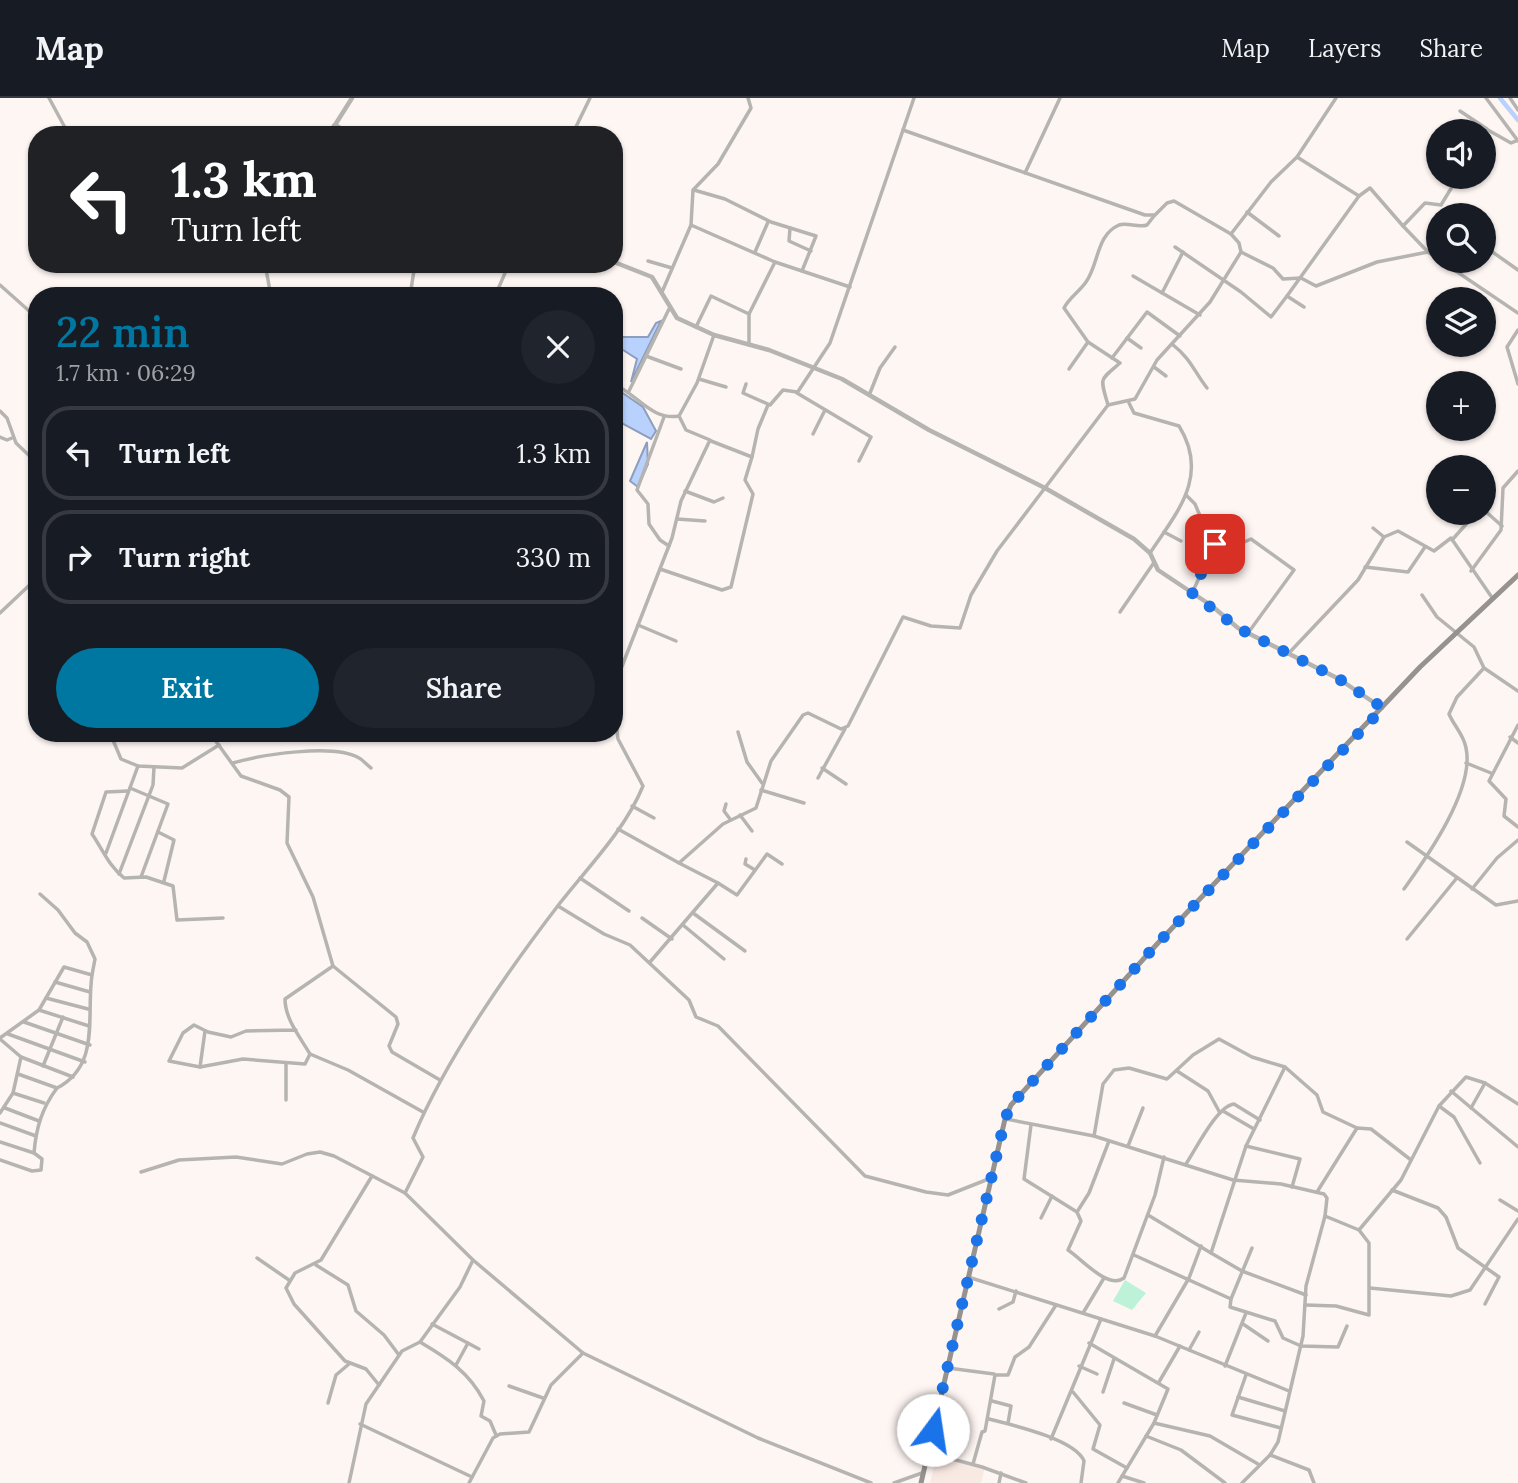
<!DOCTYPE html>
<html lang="en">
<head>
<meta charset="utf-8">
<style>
	:root { --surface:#171b24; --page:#20242c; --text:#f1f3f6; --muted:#9ea1a6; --line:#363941; --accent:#0077a0 }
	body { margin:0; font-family:Lora,serif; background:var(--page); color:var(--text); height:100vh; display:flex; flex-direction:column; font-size:26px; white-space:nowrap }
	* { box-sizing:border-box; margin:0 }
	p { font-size:23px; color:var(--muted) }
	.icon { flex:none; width:38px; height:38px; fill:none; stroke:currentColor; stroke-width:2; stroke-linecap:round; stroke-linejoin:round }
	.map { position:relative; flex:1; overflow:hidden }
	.drawer { position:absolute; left:28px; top:189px; width:595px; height:455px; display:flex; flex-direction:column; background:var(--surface); border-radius:28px; box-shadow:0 2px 5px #0004 }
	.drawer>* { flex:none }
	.banner { position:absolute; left:28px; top:28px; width:595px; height:147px; border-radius:28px; box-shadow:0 2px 5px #0004; background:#202124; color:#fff; overflow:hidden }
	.fabs { position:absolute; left:1426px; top:21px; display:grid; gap:14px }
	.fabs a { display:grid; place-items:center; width:70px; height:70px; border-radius:50%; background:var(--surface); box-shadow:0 2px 5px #0004; font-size:35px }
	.pin { position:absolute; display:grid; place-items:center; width:60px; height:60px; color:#fff; margin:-30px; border-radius:14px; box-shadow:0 4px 10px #0006 }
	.me { position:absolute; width:77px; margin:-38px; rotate:14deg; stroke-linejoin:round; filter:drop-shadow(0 0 5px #0008) }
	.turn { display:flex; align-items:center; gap:24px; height:147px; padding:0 28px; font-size:32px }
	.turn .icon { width:91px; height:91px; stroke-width:2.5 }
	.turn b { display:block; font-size:49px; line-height:60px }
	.round { display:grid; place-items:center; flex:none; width:74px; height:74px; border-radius:37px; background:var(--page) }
	.headline { display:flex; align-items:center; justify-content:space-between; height:119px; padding:0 28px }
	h1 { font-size:42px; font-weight:600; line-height:52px; color:var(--accent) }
	.cta { display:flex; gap:14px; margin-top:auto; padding:14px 28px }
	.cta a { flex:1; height:80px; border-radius:42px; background:var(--accent); color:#fff; font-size:28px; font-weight:600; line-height:80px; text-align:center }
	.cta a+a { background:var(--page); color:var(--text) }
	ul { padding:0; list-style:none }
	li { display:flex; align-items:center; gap:21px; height:94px; margin:0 14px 10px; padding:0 14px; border:4px solid var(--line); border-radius:28px }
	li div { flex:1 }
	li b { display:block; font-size:26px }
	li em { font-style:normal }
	header { display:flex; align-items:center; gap:42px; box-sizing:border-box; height:98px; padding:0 35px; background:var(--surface); border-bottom:2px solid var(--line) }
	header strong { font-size:33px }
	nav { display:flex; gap:38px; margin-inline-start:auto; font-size:24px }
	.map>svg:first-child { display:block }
	.built { fill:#f9e9e3 }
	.green { fill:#bdf2d8 }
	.water { fill:#b8d1fd; stroke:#8e9ebd; stroke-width:2 }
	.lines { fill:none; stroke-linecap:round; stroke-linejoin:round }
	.canal { stroke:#b8d1fd; stroke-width:4.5 }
	.minor { stroke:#b6b4b1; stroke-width:3.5 }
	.tertiary { stroke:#b6b4b1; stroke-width:4.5 }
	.secondary { stroke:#96928f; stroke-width:5 }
	.route { stroke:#1a73e8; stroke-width:12; stroke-dasharray:0 21.6 }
</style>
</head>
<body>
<header>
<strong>Map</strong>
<nav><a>Map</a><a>Layers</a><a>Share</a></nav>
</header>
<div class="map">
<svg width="1518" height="1385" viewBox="0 0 1518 1385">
	<rect width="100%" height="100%" fill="#fef6f3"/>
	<path class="built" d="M936 1359 985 1369 981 1385H930Z"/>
	<path class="green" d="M1125 1182 1146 1195 1132 1212 1113 1203Z"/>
	<g class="water">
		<path d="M661 223 631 284 637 261 620 250 621 239H648L656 225Z"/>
		<path d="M614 289 643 309 656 333 651 341 614 321Z"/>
		<path d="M647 344 648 366 638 389 630 383Z"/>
	</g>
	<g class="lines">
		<path class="canal" d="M1500 0 1518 22"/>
		<g class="minor">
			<path d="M49 0 69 37"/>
			<path d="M1486 0 1518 43"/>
			<path d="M1510 0 1518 12"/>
			<path d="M1460 13 1487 31"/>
			<path d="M903 32 1145 117H1155L1167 105 1174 103 1231 136"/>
			<path d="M328 37 334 27"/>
			<path d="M572 37 590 0"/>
			<path d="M1484 37 1488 32 1511 45 1518 42"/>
			<path d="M1297 59 1359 98 1370 90 1403 128"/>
			<path d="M1025 75 1060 0"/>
			<path d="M694 92 725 101 771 124 816 138 802 173"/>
			<path d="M1247 114 1279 138"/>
			<path d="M691 127 775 164 850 189"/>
			<path d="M790 130 789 143 811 153"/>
			<path d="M1484 148 1518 172"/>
			<path d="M1175 149 1241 194 1271 219 1287 198"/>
			<path d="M755 154 768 124"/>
			<path d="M1241 154 1273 170 1283 181 1301 180 1316 188 1377 164 1428 154"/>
			<path d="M1438 161 1428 154 1403 128 1425 105 1441 107 1458 79"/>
			<path d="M648 163 672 170"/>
			<path d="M1441 163 1518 215"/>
			<path d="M265 166 271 198"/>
			<path d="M1133 178 1200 217"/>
			<path d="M0 187 37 220"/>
			<path d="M662 194 691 127 693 92 718 66 751 10 748 0"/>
			<path d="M1162 195 1183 154"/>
			<path d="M410 198 415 166"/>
			<path d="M495 198 509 166"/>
			<path d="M1304 209 1287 198 1359 98"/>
			<path d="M749 216V247"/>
			<path d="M696 229 711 198 749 216 775 164"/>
			<path d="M1518 232 1507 249 1518 286"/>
			<path d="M714 237 697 285 679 318 686 332 710 342 681 403 672 440 617 581 615 615 618 641 643 688C625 732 589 768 560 805 507 874 446 960 413 1040L423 1059 405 1095 473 1162 583 1255 758 1340 871 1385"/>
			<path d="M1127 240 1141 250"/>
			<path d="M1172 246C1192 262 1193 272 1207 290"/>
			<path d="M646 258 681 271"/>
			<path d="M1112 260 1147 214 1180 238"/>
			<path d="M1154 269 1166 278"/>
			<path d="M1069 271 1088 244"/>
			<path d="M699 281 726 289"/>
			<path d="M614 286C638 297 652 323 679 318"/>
			<path d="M746 286 743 295 770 307 783 292 797 294"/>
			<path d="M629 293 669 211"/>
			<path d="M870 295 880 270 895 249"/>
			<path d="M1129 305 1134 315 1179 328C1210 378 1177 414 1150 455"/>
			<path d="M1108 307C1100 279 1099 283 1120 265L1088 244 1064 210C1069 200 1079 194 1086 184 1099 166 1096 137 1119 127 1127 124 1138 130 1147 127L1154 118"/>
			<path d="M0 313 7 320 16 345 37 365"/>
			<path d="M664 319 637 392 648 406 649 426 660 442 669 448"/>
			<path d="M813 336 825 312"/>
			<path d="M0 339 7 342 12 340"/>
			<path d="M752 359 758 331 768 307"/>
			<path d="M859 363 871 339 797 295 830 245 914 0"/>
			<path d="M685 393 714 404 723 400"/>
			<path d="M1186 397 1195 406 1211 444 1233 449 1251 441 1294 472 1248 535"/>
			<path d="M1484 412 1502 428"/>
			<path d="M677 421 705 423"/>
			<path d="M1373 430 1384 439"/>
			<path d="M1164 434 1181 443"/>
			<path d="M1452 442 1468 424"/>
			<path d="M1365 469 1408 474 1425 449"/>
			<path d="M660 471 722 492 731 489 753 396 745 382 752 359 711 343"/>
			<path d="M1471 473 1501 432 1503 390 1518 373"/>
			<path d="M1192 495 1215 446"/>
			<path d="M1422 497 1437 519 1474 549 1484 570 1518 593"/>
			<path d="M1120 514 1153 466"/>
			<path d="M0 515 37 480"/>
			<path d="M638 527 676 543"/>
			<path d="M1288 556 1358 482 1384 439 1398 433 1434 453 1451 440 1493 501"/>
			<path d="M1518 627 1489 683 1506 701 1504 718 1518 729"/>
			<path d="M738 634 747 664 762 685"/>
			<path d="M110 635 121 661 138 668 182 670 219 647"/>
			<path d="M210 635 241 678 280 692 289 699 287 745 313 799 333 868 396 919 398 926 389 948 392 954 440 982"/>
			<path d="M1510 639 1518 645"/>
			<path d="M233 665C260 657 334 645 359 660 363 662 367 667 371 670"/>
			<path d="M1466 665 1491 675"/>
			<path d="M822 670 846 686"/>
			<path d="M818 680 845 631"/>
			<path d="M130 690 168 706 141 779"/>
			<path d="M761 692 804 705"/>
			<path d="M128 693 106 694 92 736C103 752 108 767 124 780L146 779 173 788 177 822 223 820"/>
			<path d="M726 706 724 713 730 721"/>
			<path d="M632 708 654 720"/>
			<path d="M740 717 752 733"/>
			<path d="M618 731 679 765 723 726 756 710 771 663 803 617 808 615 841 631 848 628 903 519 931 528 960 530 971 497 997 453 1108 307 1135 301 1157 262 1210 204 1241 154 1239 145 1231 136 1271 84 1297 59 1336 0"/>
			<path d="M158 734 174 742 164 783"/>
			<path d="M1407 744 1496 807 1518 803"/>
			<path d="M106 755 138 668"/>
			<path d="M746 761 745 766 755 772"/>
			<path d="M119 776 153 687 154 669"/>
			<path d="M580 780 629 813"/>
			<path d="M718 785 737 797 767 756 782 766"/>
			<path d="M1404 791C1427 759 1475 691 1466 650 1464 637 1454 628 1449 616L1457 599 1484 570"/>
			<path d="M1472 791 1497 760 1518 742"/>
			<path d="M40 796 58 812 75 835 87 844 95 861 92 877"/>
			<path d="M558 808 604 836 630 847 689 902 696 919 718 928 865 1078 926 1094 948 1097 991 1080"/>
			<path d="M693 815 745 853"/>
			<path d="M642 820 672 841"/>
			<path d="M683 827 724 861"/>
			<path d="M1407 841 1456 781"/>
			<path d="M650 864 718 785 679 765"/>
			<path d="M55 884 90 894"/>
			<path d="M46 900 88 911"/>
			<path d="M39 912 89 928"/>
			<path d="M24 924 90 947"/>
			<path d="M296 932 246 933 231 939 208 934 194 927 183 935 169 963 200 969 243 961 305 966 310 956C300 939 285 921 285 901L333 868"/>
			<path d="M8 936 85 964"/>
			<path d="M0 940 39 912 64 869 92 877C86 918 101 967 57 990L18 976"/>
			<path d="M0 941 21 959 13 995 0 1015"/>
			<path d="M310 956 348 972 423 1014"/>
			<path d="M21 959 73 979"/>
			<path d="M286 966V1002"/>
			<path d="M43 968 63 919"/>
			<path d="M200 969 205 933"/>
			<path d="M1285 969 1246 1048 1211 1155 1242 1173 1306 1197"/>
			<path d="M1177 973 1208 993 1220 1015"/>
			<path d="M1451 993 1518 1049"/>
			<path d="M13 995 44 1005"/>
			<path d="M1439 1008 1454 1019 1480 1065"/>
			<path d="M5 1010 39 1023"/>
			<path d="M1471 1010 1485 985"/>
			<path d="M1223 1013 1254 1031"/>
			<path d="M1006 1021 1094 1038 1233 1082 1281 1086 1324 1096 1327 1100 1325 1118"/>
			<path d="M0 1025 36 1038"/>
			<path d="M1031 1027 1024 1081 1077 1114 1081 1123 1068 1152C1082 1161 1108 1192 1124 1180L1155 1097 1164 1059"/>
			<path d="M1094 1038 1103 986 1114 972 1129 970 1167 981 1193 957 1219 941 1252 959 1285 969 1317 997 1323 1014 1357 1030"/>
			<path d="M0 1044 34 1055"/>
			<path d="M1128 1048 1143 1010"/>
			<path d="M1246 1048 1300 1061 1292 1089"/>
			<path d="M0 1062 32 1073 41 1072 42 1061 34 1055C36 1030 42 1010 57 990"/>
			<path d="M1186 1066C1196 1051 1217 1008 1234 1006L1260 1022"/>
			<path d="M141 1074 179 1062 236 1059 282 1066 307 1056 320 1054 334 1058 405 1095"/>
			<path d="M372 1078 321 1162 295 1175 286 1190 294 1206 345 1263 366 1271 379 1287"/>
			<path d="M1392 1092 1438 1110 1446 1119 1458 1150 1499 1179 1485 1206"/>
			<path d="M1317 1094 1357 1030 1371 1031 1411 1062"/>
			<path d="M1500 1102 1518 1113"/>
			<path d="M1077 1114 1089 1095 1109 1043"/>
			<path d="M1148 1117 1211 1155"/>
			<path d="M1041 1120 1052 1098"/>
			<path d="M1134 1157 1231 1201 1230 1209 1275 1223 1283 1240 1301 1248 1338 1249 1347 1228"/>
			<path d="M257 1160 289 1182"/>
			<path d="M316 1167 348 1187 356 1213 384 1237 399 1257"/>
			<path d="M968 1179 1155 1238 1289 1293"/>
			<path d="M1370 1190 1451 1198 1470 1192 1518 1121"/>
			<path d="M1231 1201 1252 1150"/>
			<path d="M1305 1207 1336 1208 1369 1217V1145L1359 1132"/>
			<path d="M999 1211 1013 1204 1016 1193"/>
			<path d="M1083 1215 1104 1180"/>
			<path d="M432 1226 479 1251"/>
			<path d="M1243 1226 1268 1243"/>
			<path d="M1155 1238 1189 1180 1201 1148"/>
			<path d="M420 1244C447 1260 469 1274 484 1303L481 1318 490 1323 496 1337"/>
			<path d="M1089 1245 1168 1291 1154 1325 1118 1385"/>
			<path d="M1189 1252 1199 1234"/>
			<path d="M456 1267 468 1245"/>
			<path d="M1079 1268 1097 1276"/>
			<path d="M1225 1268 1246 1215"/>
			<path d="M948 1270 994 1276"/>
			<path d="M1246 1277 1232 1317 1281 1330"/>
			<path d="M1159 1284 1180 1248"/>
			<path d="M509 1288 543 1300"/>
			<path d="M1073 1294 1100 1327 1093 1351 1127 1370"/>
			<path d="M1103 1294 1114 1261"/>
			<path d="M1238 1299 1285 1313"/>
			<path d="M992 1303 1011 1308 1008 1325"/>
			<path d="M328 1305 336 1277 349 1266"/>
			<path d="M1124 1305 1157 1317"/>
			<path d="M989 1321C1012 1327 1075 1341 1084 1363L1081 1385"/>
			<path d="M1154 1325 1210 1338 1258 1366"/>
			<path d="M360 1326 472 1379"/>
			<path d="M1146 1338 1181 1352 1225 1385"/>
			<path d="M1051 1341 1101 1221"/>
			<path d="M930 1355 982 1369 1026 1385"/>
			<path d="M1270 1357 1309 1372 1314 1385"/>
			<path d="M973 1366 982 1334 985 1333 995 1277H1008L1015 1259 1029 1249 1056 1207"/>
			<path d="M1122 1378 1144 1385"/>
			<path d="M349 1385 366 1306 402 1253 420 1244 460 1189 473 1162"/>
			<path d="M469 1385 493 1340 500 1336 529 1334 551 1287 583 1255"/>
			<path d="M894 1385 922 1375"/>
			<path d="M999 1385 1001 1375"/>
			<path d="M1242 1385 1270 1357 1278 1344 1303 1238 1306 1188 1325 1118 1359 1132 1401 1082 1439 1008 1466 979 1485 985 1518 1006"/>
		</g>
		<g class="tertiary">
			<path d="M352 0 335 27 352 37"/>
			<path d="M614 164 652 179 677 220 714 237 769 252 842 281 929 332 1045 390 1134 441 1150 455 1158 472 1212 508 1238 530 1339 581 1382 610"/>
		</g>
		<path class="secondary" d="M921 1385 1005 1021 1011 1007 1158 845 1420 569 1518 477"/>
	</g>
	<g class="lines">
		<path class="route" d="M933 1332 1005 1021 1011 1007 1158 845 1383 610 1339 581 1238 530 1192 495 1215 446"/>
	</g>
</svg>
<div class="fabs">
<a><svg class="icon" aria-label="sound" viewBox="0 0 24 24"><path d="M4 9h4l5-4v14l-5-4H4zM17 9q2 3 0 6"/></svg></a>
<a><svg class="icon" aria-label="search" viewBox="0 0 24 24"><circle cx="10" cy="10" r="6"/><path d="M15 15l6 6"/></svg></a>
<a><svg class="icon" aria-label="layers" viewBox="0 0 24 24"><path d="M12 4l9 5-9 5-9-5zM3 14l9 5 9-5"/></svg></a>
<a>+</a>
<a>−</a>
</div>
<div class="pin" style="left:1215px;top:446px;background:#d93025"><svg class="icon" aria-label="arrive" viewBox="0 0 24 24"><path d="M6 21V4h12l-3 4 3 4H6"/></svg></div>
<svg class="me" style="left:933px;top:1332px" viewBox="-20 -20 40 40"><circle r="19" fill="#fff"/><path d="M0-13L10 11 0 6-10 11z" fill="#1a73e8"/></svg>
<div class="banner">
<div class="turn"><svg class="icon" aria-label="left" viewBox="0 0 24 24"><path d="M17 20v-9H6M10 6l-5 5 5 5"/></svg><div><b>1.3 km</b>Turn left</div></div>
</div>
<section class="drawer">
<div class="headline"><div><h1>22 min</h1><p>1.7 km · 06:29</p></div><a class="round"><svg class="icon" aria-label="close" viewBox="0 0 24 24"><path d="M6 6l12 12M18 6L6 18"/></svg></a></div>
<ul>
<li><svg class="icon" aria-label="left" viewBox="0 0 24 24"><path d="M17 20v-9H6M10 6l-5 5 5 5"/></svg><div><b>Turn left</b></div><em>1.3 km</em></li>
<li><svg class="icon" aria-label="right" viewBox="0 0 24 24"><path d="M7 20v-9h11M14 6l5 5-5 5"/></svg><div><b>Turn right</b></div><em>330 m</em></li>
</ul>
<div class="cta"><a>Exit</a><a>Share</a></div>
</section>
</div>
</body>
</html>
